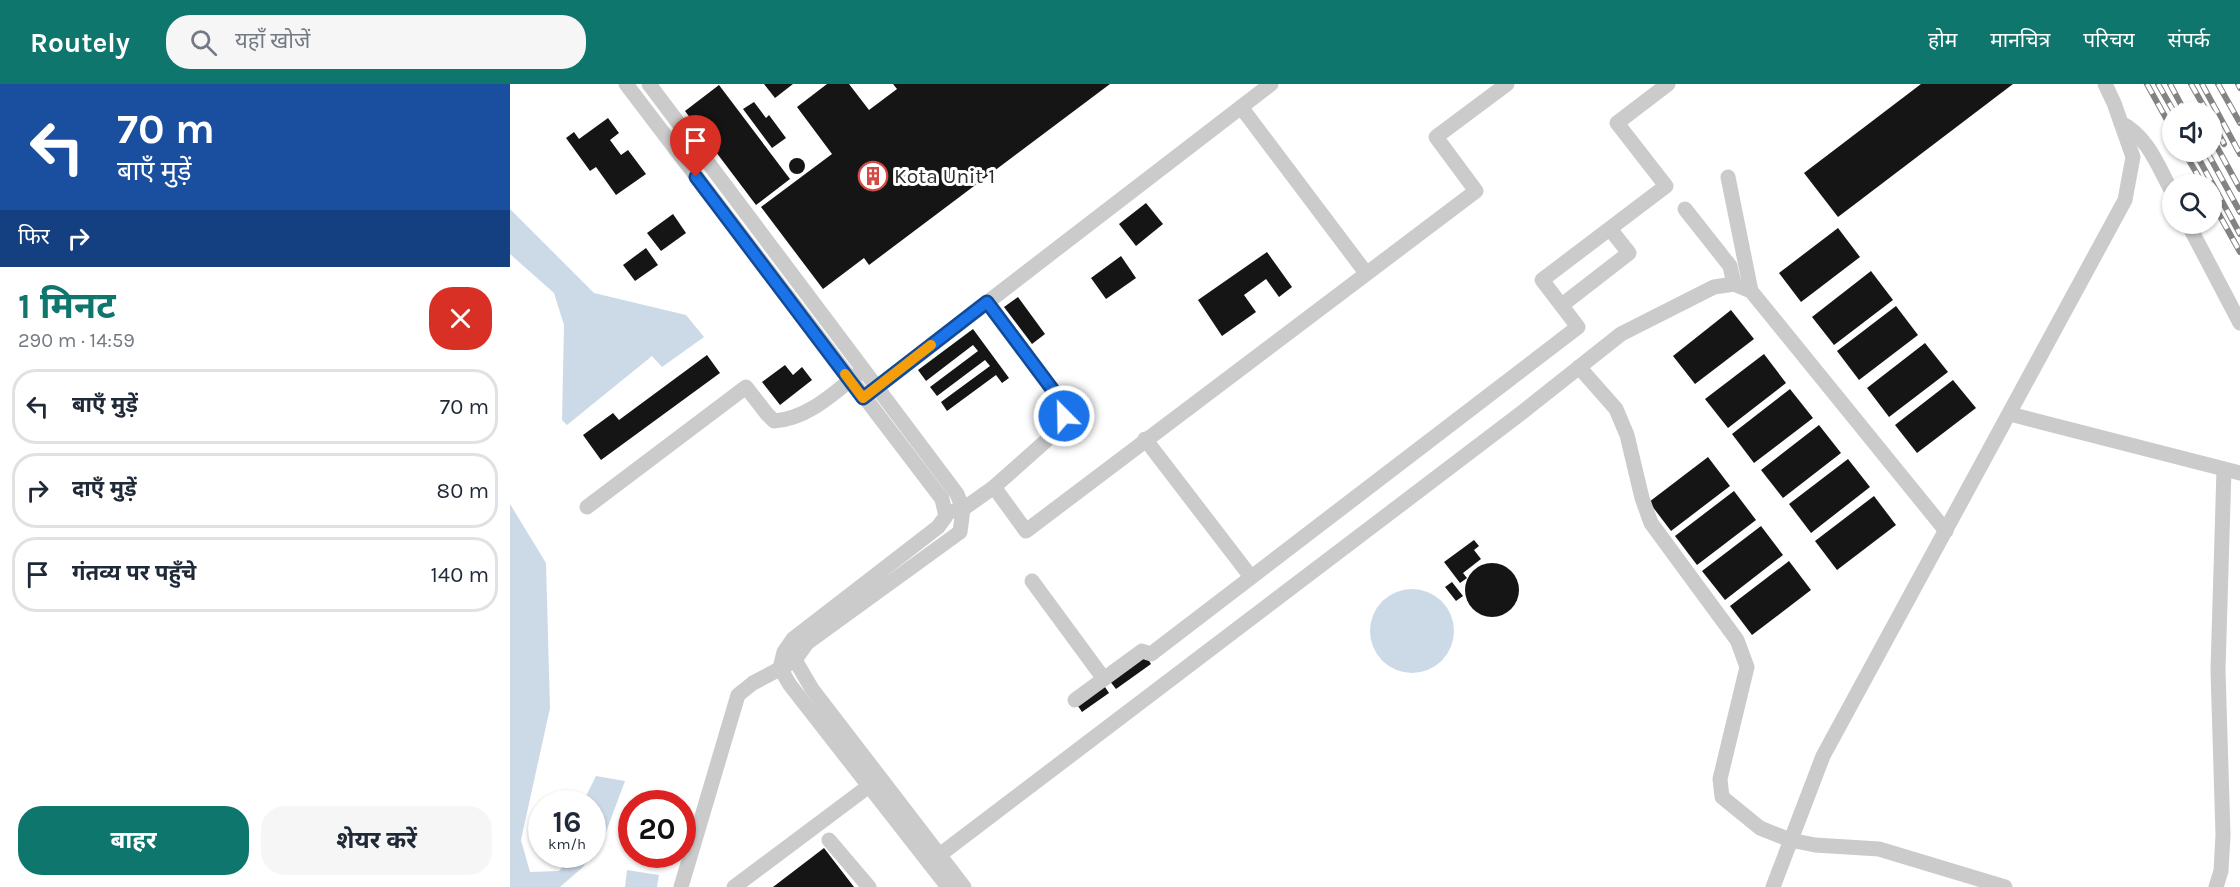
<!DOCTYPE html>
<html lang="hi">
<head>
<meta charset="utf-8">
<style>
	:root { --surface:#fff; --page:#f6f6f7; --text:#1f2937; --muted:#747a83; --line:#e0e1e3; --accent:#0f766e }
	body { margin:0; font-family:Karla,"Noto Sans Devanagari",sans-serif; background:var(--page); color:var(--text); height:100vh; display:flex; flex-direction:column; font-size:22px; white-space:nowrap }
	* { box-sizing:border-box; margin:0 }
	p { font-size:20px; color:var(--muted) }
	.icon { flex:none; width:33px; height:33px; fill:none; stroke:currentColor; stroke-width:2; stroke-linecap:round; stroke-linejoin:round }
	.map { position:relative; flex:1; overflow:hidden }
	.panel { display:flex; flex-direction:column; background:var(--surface); width:510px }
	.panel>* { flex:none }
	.banner { background:#1a4fa0; color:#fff; overflow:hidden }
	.tools { position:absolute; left:1652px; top:18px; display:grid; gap:12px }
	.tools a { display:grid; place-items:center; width:60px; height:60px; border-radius:50%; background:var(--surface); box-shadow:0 2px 4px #0004; font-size:30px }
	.speed { position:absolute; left:18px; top:706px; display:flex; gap:12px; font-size:30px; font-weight:700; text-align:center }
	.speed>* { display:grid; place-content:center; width:78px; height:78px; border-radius:50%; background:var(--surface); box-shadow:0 2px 4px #0004; line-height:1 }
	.speed small { font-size:15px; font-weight:400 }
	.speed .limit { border:9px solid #d22; background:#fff; color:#111 }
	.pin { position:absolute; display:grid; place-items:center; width:51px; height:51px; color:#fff; margin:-62px -26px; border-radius:50% 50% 50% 0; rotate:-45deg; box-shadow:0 0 6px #0007 }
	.pin .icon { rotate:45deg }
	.me { position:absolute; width:66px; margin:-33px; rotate:337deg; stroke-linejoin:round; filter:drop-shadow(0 0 4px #0008) }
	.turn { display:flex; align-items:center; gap:21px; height:126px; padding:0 18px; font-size:27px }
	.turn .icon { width:78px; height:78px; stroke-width:2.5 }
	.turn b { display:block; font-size:42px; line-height:51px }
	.then { display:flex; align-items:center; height:57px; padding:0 18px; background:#0003; gap:12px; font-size:22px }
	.round { display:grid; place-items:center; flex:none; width:63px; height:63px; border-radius:24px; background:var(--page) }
	.summary { display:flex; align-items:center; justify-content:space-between; height:102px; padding:0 18px }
	h1 { font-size:36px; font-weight:700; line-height:45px; color:var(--accent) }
	.action { display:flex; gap:12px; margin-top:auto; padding:12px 18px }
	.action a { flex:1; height:69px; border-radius:24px; background:var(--accent); color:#fff; font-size:24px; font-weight:700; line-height:69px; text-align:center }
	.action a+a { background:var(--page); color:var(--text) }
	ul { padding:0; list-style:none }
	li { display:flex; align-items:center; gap:18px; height:75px; margin:0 12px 9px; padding:0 6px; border:3px solid var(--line); border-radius:24px }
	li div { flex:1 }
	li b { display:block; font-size:22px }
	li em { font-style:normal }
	header { display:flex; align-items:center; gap:36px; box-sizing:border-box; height:84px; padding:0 30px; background:var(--accent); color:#fff }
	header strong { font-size:28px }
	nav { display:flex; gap:33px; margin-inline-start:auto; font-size:21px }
	.search { width:420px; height:54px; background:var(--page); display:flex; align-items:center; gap:15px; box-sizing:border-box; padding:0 21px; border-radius:24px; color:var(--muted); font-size:22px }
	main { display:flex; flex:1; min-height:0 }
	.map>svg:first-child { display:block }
	.water { fill:#ccdae8 }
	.building { fill:#151515 }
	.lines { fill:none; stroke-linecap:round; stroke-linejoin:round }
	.minor { stroke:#cbcbcb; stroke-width:15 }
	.rail-casing { stroke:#838383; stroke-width:6 }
	.rail { stroke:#fff; stroke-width:4; stroke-dasharray:11; stroke-linecap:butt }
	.route-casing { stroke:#114b97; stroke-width:15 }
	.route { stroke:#1a73e8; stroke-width:10 }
	.slow { stroke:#f59e0b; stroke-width:10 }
	.labels { text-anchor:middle; stroke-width:6; stroke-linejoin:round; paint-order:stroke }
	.poi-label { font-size:21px; fill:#2e2e2e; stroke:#fff; text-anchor:start }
</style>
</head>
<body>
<header>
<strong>Routely</strong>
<div class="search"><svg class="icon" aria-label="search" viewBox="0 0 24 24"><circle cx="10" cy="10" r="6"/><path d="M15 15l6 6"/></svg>यहाँ खोजें</div>
<nav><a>होम</a><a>मानचित्र</a><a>परिचय</a><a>संपर्क</a></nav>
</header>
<main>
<section class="panel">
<div class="banner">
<div class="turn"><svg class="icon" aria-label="left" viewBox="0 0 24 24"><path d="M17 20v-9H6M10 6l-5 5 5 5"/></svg><div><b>70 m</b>बाएँ मुड़ें</div></div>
<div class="then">फिर<svg class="icon" aria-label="right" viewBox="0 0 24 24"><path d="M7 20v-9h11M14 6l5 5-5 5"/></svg></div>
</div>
<div class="summary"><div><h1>1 मिनट</h1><p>290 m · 14:59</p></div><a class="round" style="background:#d93025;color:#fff"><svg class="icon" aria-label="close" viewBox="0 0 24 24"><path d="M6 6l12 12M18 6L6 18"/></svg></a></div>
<ul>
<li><svg class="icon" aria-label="left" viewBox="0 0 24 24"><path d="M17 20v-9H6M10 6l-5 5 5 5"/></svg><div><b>बाएँ मुड़ें</b></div><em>70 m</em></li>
<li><svg class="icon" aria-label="right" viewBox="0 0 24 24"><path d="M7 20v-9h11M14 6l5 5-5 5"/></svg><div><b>दाएँ मुड़ें</b></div><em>80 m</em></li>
<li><svg class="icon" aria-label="arrive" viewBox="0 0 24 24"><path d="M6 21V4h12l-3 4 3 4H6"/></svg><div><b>गंतव्य पर पहुँचे</b></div><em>140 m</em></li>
</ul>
<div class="action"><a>बाहर</a><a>शेयर करें</a></div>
</section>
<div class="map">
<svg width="1730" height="803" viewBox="0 0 1730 803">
	<rect width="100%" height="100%" fill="#fff"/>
	<g class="water">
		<path d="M0 125 84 209 176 231 194 253 152 283 142 272 57 341 52 336 54 241 44 209 0 170Z"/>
		<path d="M0 420 36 479 40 624 11 756 20 788 49 787 63 771H81L73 783 50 803H0Z"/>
		<circle cx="902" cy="547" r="42"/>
		<path d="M86 692 115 697 96 748 83 768 82 720H77L75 714Z"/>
		<path d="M117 786 149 791 147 803H115Z"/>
	</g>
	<g class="building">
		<path d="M254 0H283L265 14Z"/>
		<path d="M317 0H339L359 26 387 5 383 0H600L359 181 354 174 313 205 251 123 322 70 287 23Z"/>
		<path d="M1411 0H1503L1328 133 1294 89Z"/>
		<path d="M209 1 280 95 246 121 175 27Z"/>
		<path d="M244 18 256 34 259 31 276 54 262 64 233 25Z"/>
		<path d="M98 34 109 49 100 56 111 71 118 66 136 90 106 111 86 83 80 87 56 54 64 48 69 55Z"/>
		<circle cx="287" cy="82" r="8"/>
		<path d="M636 119 653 140 626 162 609 140Z"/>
		<path d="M163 130 176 149 151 167 137 149Z"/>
		<path d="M1328 144 1350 173 1291 218 1269 189Z"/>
		<path d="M136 164 148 181 125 197 113 181Z"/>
		<path d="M757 168 782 203 769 213 756 195 734 211 746 228 712 252 688 216Z"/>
		<path d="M611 172 626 194 596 215 581 194Z"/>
		<path d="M1361 187 1383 216 1324 261 1302 233Z"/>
		<path d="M508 213 535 250 522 260 494 223Z"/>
		<path d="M1386 222 1408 251 1349 296 1327 267Z"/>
		<path d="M1221 226 1244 255 1185 300 1163 272Z"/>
		<path d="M463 245 499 294 492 299 486 291 437 327 431 318 480 282 475 276 427 312 420 303 468 267 463 261 416 297 408 286Z"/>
		<path d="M1415 259 1438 288 1379 333 1357 304Z"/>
		<path d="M1254 270 1276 299 1218 344 1195 315Z"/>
		<path d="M197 271 210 289 91 376 73 351 103 329 109 336Z"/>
		<path d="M275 281 283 291 292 283 302 296 270 321 252 298Z"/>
		<path d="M1443 296 1466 324 1407 369 1385 341Z"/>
		<path d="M1280 305 1303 334 1244 379 1222 350Z"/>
		<path d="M1309 341 1331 369 1273 414 1251 386Z"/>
		<path d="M1198 373 1220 402 1161 447 1139 418Z"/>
		<path d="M1338 375 1360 403 1301 449 1279 420Z"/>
		<path d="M1224 407 1246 436 1187 481 1165 452Z"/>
		<path d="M1364 412 1386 441 1327 486 1305 457Z"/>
		<path d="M1251 442 1273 471 1215 516 1192 487Z"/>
		<path d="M964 456 969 462 964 466 971 475 953 489 957 494 950 499 934 478Z"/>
		<path d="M1279 477 1301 506 1242 551 1220 522Z"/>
		<circle cx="982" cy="506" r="27"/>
		<path d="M942 498 953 512 946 517 935 503Z"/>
		<path d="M635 570 641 580 606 605 599 596Z"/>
		<path d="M593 600 599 609 572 628 566 619Z"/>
		<path d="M314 764 344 803H263Z"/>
	</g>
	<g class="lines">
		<g class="minor">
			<path d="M116 0 432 415 436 432 428 443 283 555 274 568 270 584 280 601 438 803"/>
			<path d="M139 0 447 410 453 425 450 448 297 559 285 576 302 605 454 803"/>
			<path d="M731 23 856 189"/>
			<path d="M1611 39C1638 53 1648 82 1662 108"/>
			<path d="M1218 93 1241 207"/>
			<path d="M1175 125 1220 182 1224 200"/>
			<path d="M1678 140 1730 239"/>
			<path d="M1052 221 1119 169 1100 145"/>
			<path d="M1069 283 1106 325 1117 351 1132 414 1141 439 1227 556 1237 583 1210 695 1212 713 1250 744 1280 756 1305 761 1369 765 1495 803"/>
			<path d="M362 307 761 0"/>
			<path d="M1500 330 1730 389"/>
			<path d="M635 355 741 493"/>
			<path d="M484 403 516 447 966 107 926 53 997 0"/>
			<path d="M77 423 236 303 257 330 264 337C297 335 323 310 348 290"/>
			<path d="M444 427 453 425 484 403 547 347 554 332V321L477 218"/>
			<path d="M522 497 594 595"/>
			<path d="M565 616 632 567 641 570 1068 243 1032 196 1156 102 1107 39 1158 0"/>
			<path d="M319 756 359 803"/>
			<path d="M419 779 1010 330 1111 250 1204 203 1224 200 1241 207 1436 447"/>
			<path d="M171 803 228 611 243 599 277 581"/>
			<path d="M224 803 359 702"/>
			<path d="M1263 803 1313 672 1615 116 1623 73 1604 19 1595 0"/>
			<path d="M1706 803 1711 787 1713 751 1708 586 1714 385"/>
		</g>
		<g class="rail-casing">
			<g id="rail">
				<path d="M1637 0 1662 45"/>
				<path d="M1648 0 1664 28"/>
				<path d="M1660 0 1675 28"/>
				<path d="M1681 0 1697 28"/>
				<path d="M1692 0 1730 70"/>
				<path d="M1708 0 1730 39"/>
				<path d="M1728 0 1730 4"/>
				<path d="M1701 36 1714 60"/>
				<path d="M1701 52 1730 105"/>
				<path d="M1674 68 1693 100"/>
				<path d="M1685 68 1730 150"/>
				<path d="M1697 68 1730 128"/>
				<path d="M1701 116 1730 168"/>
			</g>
		</g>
		<use href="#rail" class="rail"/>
	</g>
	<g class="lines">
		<g class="route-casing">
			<path id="route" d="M186 93 353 314 477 218 554 321V332"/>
		</g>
		<use href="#route" class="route"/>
		<path class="slow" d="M335 290 353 314 421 261"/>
	</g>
	<defs>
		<g id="building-ring" transform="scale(1.5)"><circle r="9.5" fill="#fff" stroke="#d24a44" stroke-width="1.5"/><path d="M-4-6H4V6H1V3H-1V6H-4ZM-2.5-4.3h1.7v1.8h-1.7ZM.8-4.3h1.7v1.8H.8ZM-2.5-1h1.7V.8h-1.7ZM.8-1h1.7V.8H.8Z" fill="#d24a44"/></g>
	</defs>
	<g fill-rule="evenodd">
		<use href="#building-ring" x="363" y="92"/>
	</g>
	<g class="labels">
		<g class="poi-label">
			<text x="384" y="99">Kota Unit 1</text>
		</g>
	</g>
</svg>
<div class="tools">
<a><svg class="icon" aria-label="sound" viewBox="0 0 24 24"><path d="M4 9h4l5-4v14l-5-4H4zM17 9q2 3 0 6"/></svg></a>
<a><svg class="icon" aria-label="search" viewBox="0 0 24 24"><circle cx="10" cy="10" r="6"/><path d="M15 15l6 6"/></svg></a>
</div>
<div class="speed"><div>16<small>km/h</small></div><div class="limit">20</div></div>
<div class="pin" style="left:186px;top:93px;background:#d93025"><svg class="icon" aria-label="arrive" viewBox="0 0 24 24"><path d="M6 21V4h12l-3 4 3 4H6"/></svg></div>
<svg class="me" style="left:554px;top:332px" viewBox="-20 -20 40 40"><circle r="17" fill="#1a73e8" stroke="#fff" stroke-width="3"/><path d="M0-11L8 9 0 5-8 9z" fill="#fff"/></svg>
</div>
</main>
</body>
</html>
